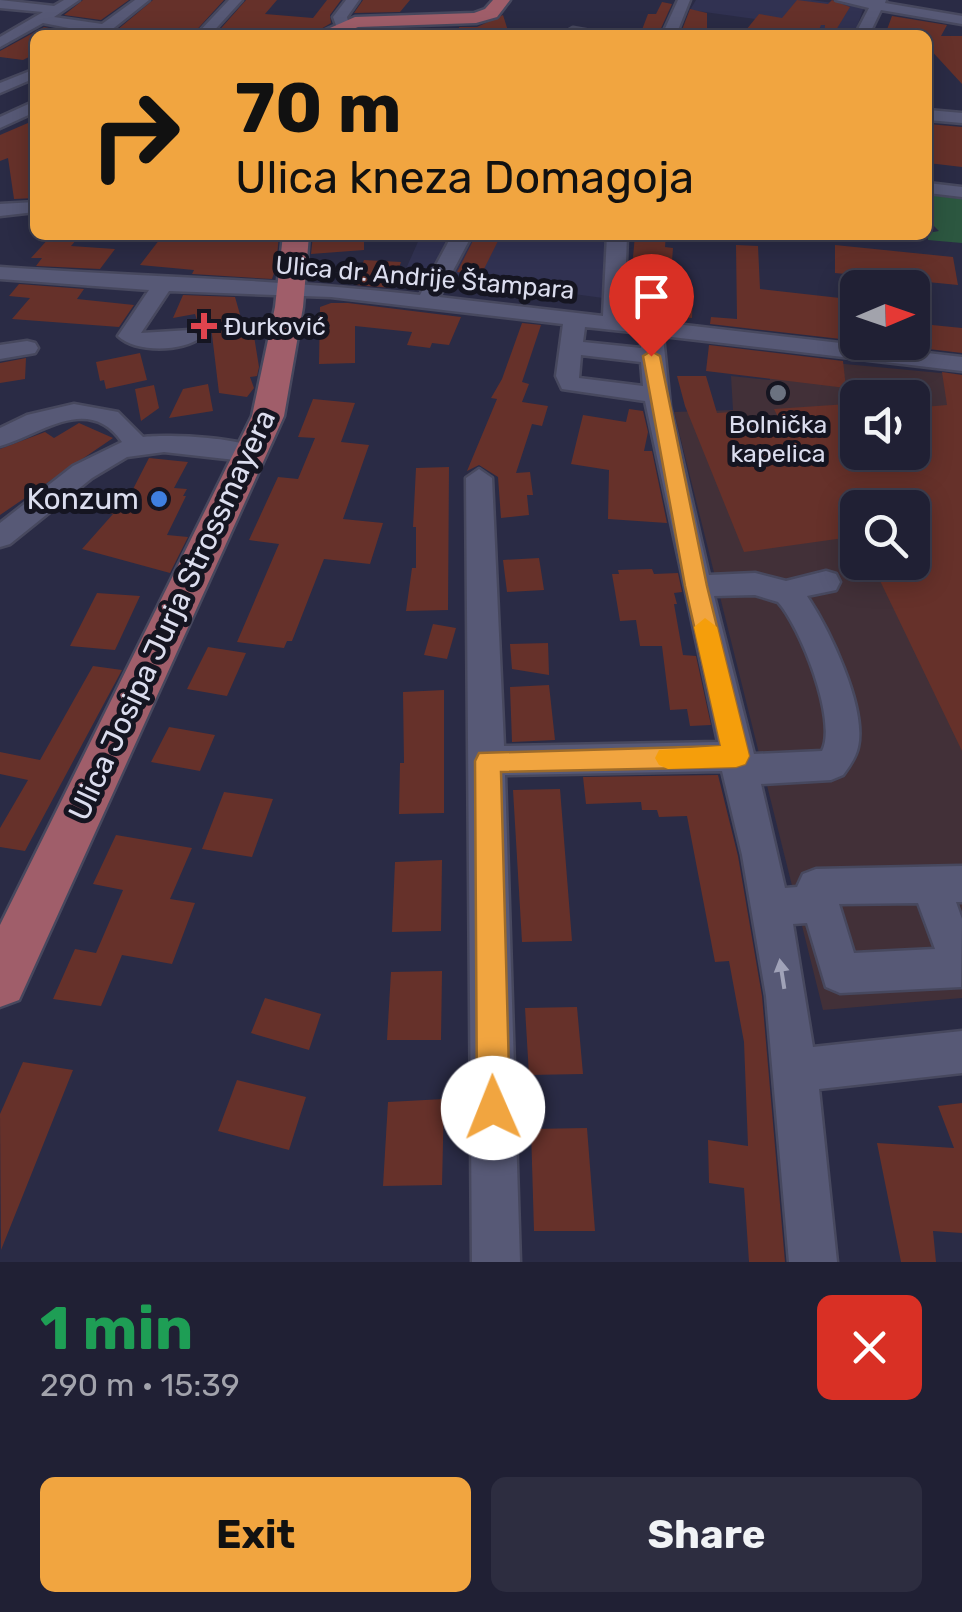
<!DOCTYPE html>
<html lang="en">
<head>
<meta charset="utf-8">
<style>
	:root { --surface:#202034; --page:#2d2d40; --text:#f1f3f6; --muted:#a2a3ac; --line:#3d3e4f; --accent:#f1a540 }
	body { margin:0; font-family:Rubik,sans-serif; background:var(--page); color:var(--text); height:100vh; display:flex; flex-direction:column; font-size:38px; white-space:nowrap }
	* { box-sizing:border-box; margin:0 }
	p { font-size:32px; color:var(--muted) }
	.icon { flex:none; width:55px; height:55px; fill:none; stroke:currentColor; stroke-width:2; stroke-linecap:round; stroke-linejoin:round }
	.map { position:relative; height:1262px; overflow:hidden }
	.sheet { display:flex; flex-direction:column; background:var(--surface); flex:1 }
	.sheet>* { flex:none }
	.top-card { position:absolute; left:30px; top:30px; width:902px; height:210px; border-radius:15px; box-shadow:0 5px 25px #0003,0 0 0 2px var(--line); background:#f1a540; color:#111; overflow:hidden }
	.needle { width:65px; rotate:88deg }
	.fabs { position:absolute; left:840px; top:270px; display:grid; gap:20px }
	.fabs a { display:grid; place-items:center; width:90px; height:90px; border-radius:15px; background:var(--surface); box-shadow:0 5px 25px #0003,0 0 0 2px var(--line); font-size:50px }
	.pin { position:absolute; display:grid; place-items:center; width:85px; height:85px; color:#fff; margin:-102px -42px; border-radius:50% 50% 50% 0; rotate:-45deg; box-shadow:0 0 10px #0007 }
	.pin .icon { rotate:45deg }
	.me { position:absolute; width:110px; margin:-55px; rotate:359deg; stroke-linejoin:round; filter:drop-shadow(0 0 8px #0008) }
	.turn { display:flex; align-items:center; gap:35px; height:210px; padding:0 40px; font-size:45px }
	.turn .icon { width:130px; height:130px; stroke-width:2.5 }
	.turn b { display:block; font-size:70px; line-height:85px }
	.round { display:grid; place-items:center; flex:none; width:105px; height:105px; border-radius:15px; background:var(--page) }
	.head { display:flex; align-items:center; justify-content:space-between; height:170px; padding:0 40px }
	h1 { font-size:60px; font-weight:700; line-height:75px; color:#1e9e55 }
	.action { display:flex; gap:20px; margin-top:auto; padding:20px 40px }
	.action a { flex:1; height:115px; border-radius:15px; background:var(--accent); color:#111; font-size:40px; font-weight:700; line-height:115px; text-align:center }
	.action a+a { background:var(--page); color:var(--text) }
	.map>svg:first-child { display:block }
	.built { fill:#313252 }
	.medical { fill:#423038; fill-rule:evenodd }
	.green { fill:#2c5740 }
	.building { fill:#66312a }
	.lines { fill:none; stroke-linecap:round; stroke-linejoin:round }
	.minor-casing { stroke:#47485e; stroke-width:5 }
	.major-casing { stroke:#47485e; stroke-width:5 }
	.minor { fill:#575976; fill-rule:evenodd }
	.major { fill:#a05e6a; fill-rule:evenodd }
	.oneway { fill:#a0a2b8 }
	.route { fill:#f1a540; stroke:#9d6b2a; stroke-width:2.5 }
	.slow { fill:#f59e0b }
	.health-dot { fill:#e0444e; stroke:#151521; stroke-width:4 }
	.worship-dot { fill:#6b7280; stroke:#151521; stroke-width:4 }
	.shop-dot { fill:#3f7fe0; stroke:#151521; stroke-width:4 }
	.labels { text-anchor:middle; stroke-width:10; stroke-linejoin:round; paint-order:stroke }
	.far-street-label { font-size:25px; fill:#dbddee; stroke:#151521 }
	.far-poi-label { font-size:25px; fill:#dbddee; stroke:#151521; text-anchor:start }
	.poi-label { font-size:30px; fill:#dbddee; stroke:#151521; text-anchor:end }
	.street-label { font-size:30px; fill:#dbddee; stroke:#151521 }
</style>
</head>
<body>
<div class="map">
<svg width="962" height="1262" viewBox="0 0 962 1262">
	<rect width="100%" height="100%" fill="#2a2b45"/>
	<g class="built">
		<path d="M696 0H811L864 7 854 35H810L770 21 690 10Z"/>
		<path d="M421 235H616L603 298 405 271Z"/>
	</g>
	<path class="medical" d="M770 357 962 375V998L823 1010 674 412 733 410 731 376 770 380ZM858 398H912V452H858ZM858 508H912V562H858Z"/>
	<path class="green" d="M928 189 962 194V243L928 240V233L939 231 928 220Z"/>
	<g class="building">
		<path d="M83 0H129L101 20 64 15Z"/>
		<path d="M153 0H224L192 35H111Z"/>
		<path d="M246 0H277L265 14 313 18 327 0H341L330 15 331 23 311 35H215Z"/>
		<path d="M363 0H410L400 12 354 13Z"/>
		<path d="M797 0 828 4 832 0 850 7 833 35H824L825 25H821L817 35H742L759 14 782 18Z"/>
		<path d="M662 2 672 4 658 35H640L648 14H656Z"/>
		<path d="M690 9 707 13V35H680Z"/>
		<path d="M503 15 509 34 460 35 459 27H477Z"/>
		<path d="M892 16 947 25 941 36H962V84L928 47V35H885Z"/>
		<path d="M44 27 85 35H35V54L23 60 0 57V51Z"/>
		<path d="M35 120V198L14 199 8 158 0 161V135Z"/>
		<path d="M928 124 962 127V167L928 163Z"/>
		<path d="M163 235H279L276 267 272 279 192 274 194 270 140 265Z"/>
		<path d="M313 235H364V250L311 254Z"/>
		<path d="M476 235H501L481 275 457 272Z"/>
		<path d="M635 235H666L665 247 673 248 670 288 693 290 692 318 646 314 644 308 628 313Z"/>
		<path d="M50 237 77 239 71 246 115 249 100 269 36 266 42 258H31Z"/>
		<path d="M736 245 758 246 760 289 840 298 841 315 858 317V341L710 324 711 317 737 319Z"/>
		<path d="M835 245 953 257 958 285 835 273Z"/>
		<path d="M364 260 401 262 393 288 355 285Z"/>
		<path d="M19 284 84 289 77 299 134 305 119 327 12 319 30 298 9 296Z"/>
		<path d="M183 295 235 297 243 325 249 324 254 336 259 367 257 376 250 377 254 388 247 397 219 393 210 318 197 320 195 314 173 318Z"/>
		<path d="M331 303H348L461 317 449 345 432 343 430 348 407 345 412 332 355 326V363L319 364 320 307Z"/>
		<path d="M522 323 541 325 522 382 529 384 522 402 548 406 542 426 532 424 516 473 530 472 533 495H527L529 515 501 518 498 477 479 465 467 471 497 399 491 398 502 379Z"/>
		<path d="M912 323 962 328V353L912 347Z"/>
		<path d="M709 345 843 361 846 388 706 371Z"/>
		<path d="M140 353 147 380 106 389 104 380 100 381 96 362Z"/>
		<path d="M26 358 25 379 0 383V363Z"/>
		<path d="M942 372 962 375V751L871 562H912V508H858V536L744 552 685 406 677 376H706L717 413 732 412 737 423 779 419 774 409 848 404 849 413 858 412V452H912V408L947 405Z"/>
		<path d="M208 384 213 411 169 418 183 389Z"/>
		<path d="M154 385 159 408 141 421 135 389Z"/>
		<path d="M313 399 355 403 341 442 369 445 343 519 383 523 370 564 324 559 292 641H287L284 648 237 642 279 544 249 540 278 477 298 479 315 438 298 437Z"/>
		<path d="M629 409 643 411 648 432 644 451H652L667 523 608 519 609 470 571 464 583 415 626 422Z"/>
		<path d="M79 423 113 438 0 515V449L45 432 54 438Z"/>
		<path d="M149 458 188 462 174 488 187 489 183 496H186L167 535 188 537 170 573 82 549 113 514 103 513 116 491 131 493Z"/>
		<path d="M449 467 448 610 406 611 412 568H416V527H413L416 468Z"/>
		<path d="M539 558 544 590 507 592 503 560Z"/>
		<path d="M652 569 654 574 678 573 682 592 674 593 677 604H674L683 655 696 656 711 725 690 726 687 709 670 710 662 646H640L636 620 620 621 612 574H619L618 570Z"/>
		<path d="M97 593 140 596 115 650 70 646Z"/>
		<path d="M433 624 456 628 447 659 424 655Z"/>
		<path d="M548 643 549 675 512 669 510 644Z"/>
		<path d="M208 647 246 653 227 696 187 689Z"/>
		<path d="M93 666 122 670 25 851 0 847V828L28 780 0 774V752L40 760Z"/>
		<path d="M549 685 555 740 512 742 510 687Z"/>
		<path d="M444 690V813L399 814 400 763H404L403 692Z"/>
		<path d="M169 727 215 735 200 771 151 762Z"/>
		<path d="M718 775 738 856 762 996 785 1262H749L744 1188 709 1183 708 1140 748 1146 744 1042 729 961 715 962 687 816 659 817 657 810H642L641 802 586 804 583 777Z"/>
		<path d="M560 789 572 941 522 942 513 790Z"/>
		<path d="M224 792 273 799 252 857 202 849Z"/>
		<path d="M116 835 192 848 170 899 195 903 172 964 122 955 101 1006 53 999 75 949 96 953 123 890 93 884Z"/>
		<path d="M442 860 441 931 392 932 395 862Z"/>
		<path d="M442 971 441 1040H387L391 972Z"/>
		<path d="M265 998 321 1014 309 1050 251 1033Z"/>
		<path d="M577 1007 583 1074 529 1075 525 1008Z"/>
		<path d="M23 1062 73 1070 1 1250 0 1114Z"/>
		<path d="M237 1080 306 1097 289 1150 218 1131Z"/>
		<path d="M444 1099 442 1185 383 1186 388 1102Z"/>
		<path d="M962 1103V1233L933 1231 936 1262H901L877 1143 954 1148 938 1106Z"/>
		<path d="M587 1128 595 1231H534L531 1129Z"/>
	</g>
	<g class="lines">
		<g class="minor-casing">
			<g id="minor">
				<path d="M0 0 54 6 64 0H79L54 17 102 24 135 0H149L105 35 43 23 0 47V37L43 12 0 8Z"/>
				<path d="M229 0H242L210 35H196Z"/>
				<path d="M346 0H359L347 17 349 25 342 29 337 28 333 17Z"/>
				<path d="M678 0H690L676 35H662Z"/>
				<path d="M836 0H886L885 3 962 16V24L881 10 869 35H855L869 8Z"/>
				<path d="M573 28 613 35H568L566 32Z"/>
				<path d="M35 69V78L0 93V83Z"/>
				<path d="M35 101V112L0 128V117Z"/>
				<path d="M928 110 962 113V123L928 120Z"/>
				<path d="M928 183 962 187V197L928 193Z"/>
				<path d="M35 202V212L0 216V204Z"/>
				<path d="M452 235H472L439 297 603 316 607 235H627L624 318 962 357V371L663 336 670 406 709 575 755 573 786 581 826 571 836 574 840 582 836 590 807 596C829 629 867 707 858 747 856 757 849 767 843 775L831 780 761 784 785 888 797 887 803 874 816 869 962 866V902H956L962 919 961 987 840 993 826 987 807 923 793 924 813 1047 962 1031V1073L819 1089 837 1262H789L766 996 742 855 722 771 505 775 520 1262H472L466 478 479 469 492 478 504 746 718 742 645 401 562 389 556 376 563 324 331 297 169 291 141 333 190 330 201 337C183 352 136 353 118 336L149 290 0 279V267C140 277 281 279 420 295ZM585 327 642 333 641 348 583 342ZM581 355 641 362 643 386 579 378ZM755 595 778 602C800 626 838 721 822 751L754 754 714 596ZM918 903 935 949 854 953 839 904Z"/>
				<path d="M27 341 35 343 38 348 35 353 0 359V345Z"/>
				<path d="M74 404 118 412 143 437C167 434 252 437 266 454L253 462 164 452 127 457 92 478 10 544 0 547V523L73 466 122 442C88 393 40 435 0 446V428L27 415Z"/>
			</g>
		</g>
		<g class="major-casing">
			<g id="major">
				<path d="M493 0H510L497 17 476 23 358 27 339 35H314L355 17 474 13 485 9Z"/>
				<path d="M283 235H309L303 307 284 416 19 1000 0 1007V925L252 416 275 307Z"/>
			</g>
		</g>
		<use href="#minor" class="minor"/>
		<use href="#major" class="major"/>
	</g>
	<defs><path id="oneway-solid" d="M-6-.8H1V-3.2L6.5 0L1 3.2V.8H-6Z" transform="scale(2.5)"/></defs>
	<use class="oneway" href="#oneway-solid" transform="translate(782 974) rotate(-99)"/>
	<path class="route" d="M651 351 660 356 707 586 749 756 745 764 736 767 501 772 510 1108 505 1119 493 1124 482 1119 477 1108 475 761 479 753 721 746 685 586 643 356Z"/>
	<path class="slow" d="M705 618 717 627 749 756 745 764 736 767 668 769 659 765 655 758 659 750 721 746 694 627Z"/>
	<path class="health-dot" d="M199 311h10v10h10v10h-10v10h-10v-10h-10v-10h10z"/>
	<circle class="worship-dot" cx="778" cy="393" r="10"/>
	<circle class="shop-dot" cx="159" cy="499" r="10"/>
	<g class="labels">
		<g class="far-street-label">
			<text transform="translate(425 277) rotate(5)" y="9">Ulica dr. Andrije Štampara</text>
		</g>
		<g class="far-poi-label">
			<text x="224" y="335">Đurković</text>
			<text x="778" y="433" text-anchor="middle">Bolnička<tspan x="778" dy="29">kapelica</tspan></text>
		</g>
		<g class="poi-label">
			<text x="139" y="509">Konzum</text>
		</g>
		<g class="street-label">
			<text transform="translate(172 615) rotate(-65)" y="10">Ulica Josipa Jurja Strossmayera</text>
		</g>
	</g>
</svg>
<div class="fabs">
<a><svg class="needle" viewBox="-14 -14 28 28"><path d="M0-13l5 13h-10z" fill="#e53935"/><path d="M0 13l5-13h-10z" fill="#a2a3ac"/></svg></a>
<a><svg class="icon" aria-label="sound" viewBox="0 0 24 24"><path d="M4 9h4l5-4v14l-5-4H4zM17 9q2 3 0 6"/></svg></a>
<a><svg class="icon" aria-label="search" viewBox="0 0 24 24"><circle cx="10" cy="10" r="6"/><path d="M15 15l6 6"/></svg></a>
</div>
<div class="pin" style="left:651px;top:356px;background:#d93025"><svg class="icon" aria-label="arrive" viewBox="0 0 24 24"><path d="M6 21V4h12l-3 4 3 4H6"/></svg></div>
<svg class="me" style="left:493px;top:1108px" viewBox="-20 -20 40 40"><circle r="19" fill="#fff"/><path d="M0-13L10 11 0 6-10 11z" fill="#f1a540"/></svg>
<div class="top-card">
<div class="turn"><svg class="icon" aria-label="right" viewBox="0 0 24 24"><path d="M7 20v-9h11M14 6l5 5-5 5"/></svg><div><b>70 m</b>Ulica kneza Domagoja</div></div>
</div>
</div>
<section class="sheet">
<div class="head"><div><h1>1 min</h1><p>290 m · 15:39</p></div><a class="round" style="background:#d93025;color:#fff"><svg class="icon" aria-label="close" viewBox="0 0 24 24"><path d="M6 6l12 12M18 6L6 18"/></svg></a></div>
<div class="action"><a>Exit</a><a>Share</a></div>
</section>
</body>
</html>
